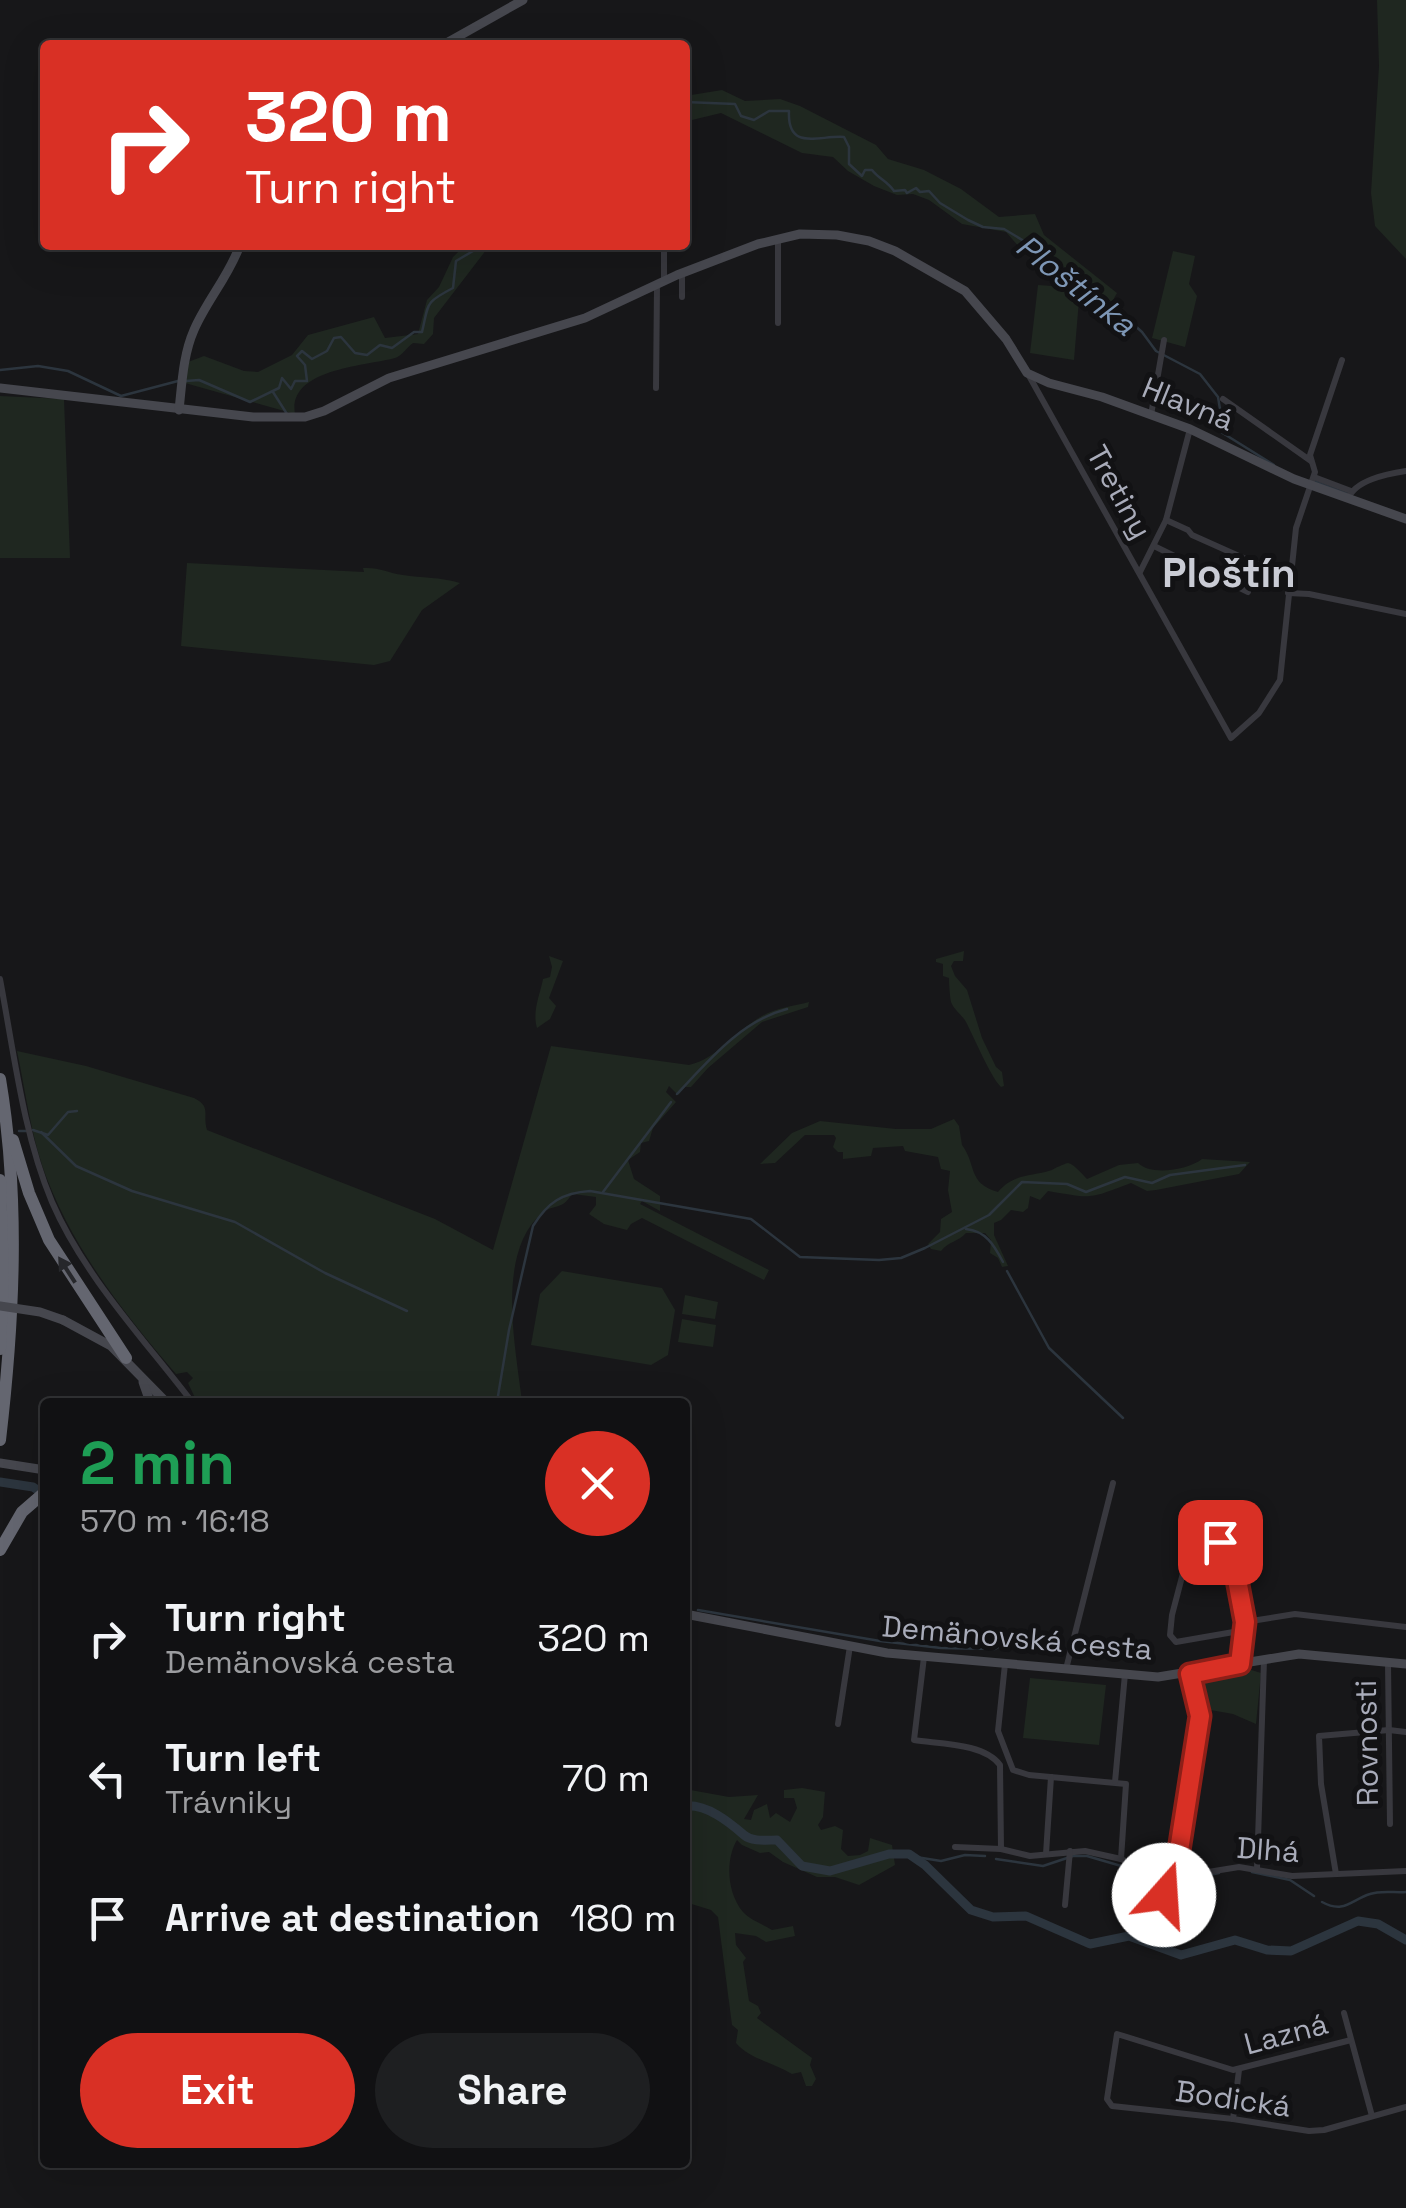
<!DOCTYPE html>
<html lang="en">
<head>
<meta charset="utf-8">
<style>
	:root { --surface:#111113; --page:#1e1f21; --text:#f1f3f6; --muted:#9c9da0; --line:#303133; --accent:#d93025 }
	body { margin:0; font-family:"Space Grotesk",sans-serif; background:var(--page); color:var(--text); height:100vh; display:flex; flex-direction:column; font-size:38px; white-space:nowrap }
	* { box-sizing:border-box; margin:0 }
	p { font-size:32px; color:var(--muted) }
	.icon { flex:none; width:55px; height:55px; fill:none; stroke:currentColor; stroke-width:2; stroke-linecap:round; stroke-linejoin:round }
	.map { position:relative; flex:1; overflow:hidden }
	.details { position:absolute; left:40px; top:1398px; width:650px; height:770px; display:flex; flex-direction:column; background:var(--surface); border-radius:10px; box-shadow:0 10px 40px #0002,0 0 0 2px var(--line) }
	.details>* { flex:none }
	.top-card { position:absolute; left:40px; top:40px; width:650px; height:210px; border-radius:10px; box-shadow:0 10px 40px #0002,0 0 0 2px var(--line); background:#d93025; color:#fff; overflow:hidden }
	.pin { position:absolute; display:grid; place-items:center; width:85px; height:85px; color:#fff; margin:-42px; border-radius:20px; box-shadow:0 5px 15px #0006 }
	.me { position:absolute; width:110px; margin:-55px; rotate:19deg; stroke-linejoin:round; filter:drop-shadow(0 0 8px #0008) }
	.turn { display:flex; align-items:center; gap:35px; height:210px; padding:0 40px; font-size:45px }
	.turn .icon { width:130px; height:130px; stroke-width:2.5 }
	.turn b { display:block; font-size:70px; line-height:85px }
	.round { display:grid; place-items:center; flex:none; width:105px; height:105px; border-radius:52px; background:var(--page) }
	.head { display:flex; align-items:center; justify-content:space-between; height:170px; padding:0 40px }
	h1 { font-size:60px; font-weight:700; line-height:75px; color:#1e9e55 }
	.action { display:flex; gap:20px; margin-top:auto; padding:20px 40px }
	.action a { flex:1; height:115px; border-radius:60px; background:var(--accent); color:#fff; font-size:40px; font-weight:700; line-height:115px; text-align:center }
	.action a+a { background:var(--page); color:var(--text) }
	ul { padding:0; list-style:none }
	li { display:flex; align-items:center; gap:30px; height:140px; padding:0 40px }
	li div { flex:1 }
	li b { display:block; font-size:38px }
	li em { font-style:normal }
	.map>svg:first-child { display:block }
	.green { fill:#1f2720 }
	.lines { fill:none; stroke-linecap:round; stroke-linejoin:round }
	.stream { stroke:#2c353e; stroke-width:2.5 }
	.river { stroke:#2c353e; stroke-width:9 }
	.street { stroke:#38383e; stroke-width:6 }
	.secondary { stroke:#46474e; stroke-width:9 }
	.highway { stroke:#646670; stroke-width:12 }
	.secondary-bridge { stroke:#46474e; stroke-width:9 }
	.oneway { fill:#26272b }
	.route-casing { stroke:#8d1f18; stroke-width:25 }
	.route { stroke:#d93025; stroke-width:18 }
	.labels { text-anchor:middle; stroke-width:10; stroke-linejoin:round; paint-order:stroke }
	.street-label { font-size:30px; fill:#a9acba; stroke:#121214 }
	.water-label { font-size:32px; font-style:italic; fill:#7e97b6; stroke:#121214 }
	.district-label { font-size:40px; font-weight:bold; fill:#caccd5; stroke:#121214 }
</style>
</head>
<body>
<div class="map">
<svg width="1406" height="2208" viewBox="0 0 1406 2208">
	<rect width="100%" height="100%" fill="#171719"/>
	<g class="green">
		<path d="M1377 0H1406V259L1375 226 1371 193 1379 66Z"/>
		<path d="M722 90 745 101 780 99 800 106 876 145 888 159 924 170 961 189 999 217 1035 214 1044 235 1117 293 1112 302 1087 283 1078 282 1019 247 1006 232 962 224 929 200 913 194 897 195 874 186 848 171 833 157 802 153 721 113 692 120 685 116V96Z"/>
		<path d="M465 245H490L434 318 433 334 424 344 413 343C406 348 402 356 395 358 365 366 287 369 295 414L185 383 188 362 204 356 244 371 258 372 292 355 308 335 374 317 385 338 418 334 427 300 439 287 453 257Z"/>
		<path d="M1173 251 1195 256 1189 284 1197 296 1185 347 1152 338Z"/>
		<path d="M1038 285 1080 288 1074 360 1030 353Z"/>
		<path d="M0 396 64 399 70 558H0Z"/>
		<path d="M187 563 364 572 363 568C379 567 388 573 403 575 422 578 440 577 460 583L422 610 390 661 374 665 181 646Z"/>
		<path d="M964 951 963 961H954L951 966 955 976 967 990 982 1038 996 1067 1002 1072 1004 1086 1001 1087C990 1076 974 1037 966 1022 963 1016 954 1010 951 1002 950 997 949 985 949 978L943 976V964L936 962V959Z"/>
		<path d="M549 956 563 961 549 998 556 1006 550 1019 537 1028C532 1011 540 995 543 979L550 977 552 967Z"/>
		<path d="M809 1002 808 1007 762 1022 708 1068 691 1087H685L678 1095 669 1086 666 1092 676 1102 653 1128 649 1141 641 1143 640 1152 628 1160 634 1179 660 1196V1211L642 1201 640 1204 769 1270 764 1280 642 1218 631 1224 627 1230 604 1224 589 1214 596 1205V1197L573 1194C569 1197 567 1202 563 1204 556 1208 549 1207 542 1213 495 1254 516 1348 522 1402H197L188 1383 193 1378 187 1372 176 1374C122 1311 69 1244 42 1165 30 1128 25 1089 17 1051L86 1066 194 1098C212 1107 202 1114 207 1130L435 1219 493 1250 551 1046 689 1065C717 1059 737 1030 762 1016 776 1008 794 1006 809 1002Z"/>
		<path d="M954 1119 959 1126 962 1145C977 1165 967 1183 998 1192 1014 1173 1030 1177 1052 1170 1053 1169 1066 1163 1068 1163 1074 1164 1083 1175 1087 1179L1119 1165 1138 1163C1151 1176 1188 1170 1202 1159L1250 1162 1239 1174 1156 1190 1147 1191 1131 1183C1088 1199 1094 1199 1048 1191L1040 1200 1030 1196 1028 1208 1023 1212 1011 1210 1001 1220 994 1223V1235L1008 1266 1002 1267 998 1258 990 1253 991 1240 985 1233H966C958 1242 949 1241 941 1251L931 1249 928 1244 940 1232 941 1219 952 1212 948 1190 950 1171 941 1169 938 1157 905 1151 903 1146 873 1148 871 1156 843 1159V1152H838L833 1147 836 1138 834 1135H805L775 1163 760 1164 792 1133 820 1121 896 1129H931Z"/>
		<path d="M562 1271 662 1288 675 1310 668 1355 651 1365 531 1345 540 1294Z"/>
		<path d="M685 1295 718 1302 715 1319 682 1314Z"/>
		<path d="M682 1319 716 1325 713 1347 678 1342Z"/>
		<path d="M1245 1668 1261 1673 1256 1724 1233 1714 1205 1709 1196 1676Z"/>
		<path d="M1030 1678 1106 1685 1099 1745 1023 1738Z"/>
		<path d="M802 1788 825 1792 823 1817 818 1825 821 1830 835 1826 843 1830 841 1849 848 1856 860 1855 868 1851 870 1838 892 1845 895 1865 859 1885 835 1877H817L783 1862 769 1852 760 1853 742 1845 737 1840C725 1860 727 1893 743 1912 750 1920 763 1924 772 1930L793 1926 795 1936 766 1942 756 1936 735 1933 736 1945 746 1958 743 1962 749 2001 758 2006 761 2013 757 2018 812 2058 810 2065 816 2079 812 2086H806L801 2072 792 2074C773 2062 751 2060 736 2043L738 2030 732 2025 718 1917 711 1910 685 1902V1789L729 1797 758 1795 744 1819 751 1820 754 1810 767 1804 770 1818 776 1813 790 1822 797 1808 794 1798H784V1790Z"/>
	</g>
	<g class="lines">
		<g class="stream">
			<path d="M685 102 735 104 741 116 754 120 769 111H789C787 152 819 135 844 137L849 147V164L862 176 865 170H872C879 179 887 181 894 191L905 190 907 193 916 188 920 192 929 191 940 203 968 220 983 227 1004 229 1034 247 1111 304 1142 332 1156 351 1200 374 1218 397 1221 415 1217 427 1221 432 1274 465"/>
			<path d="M0 370 38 366 68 371 121 396 178 381"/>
			<path d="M186 381 199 380 250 402 279 388 282 378 291 389 295 381H307L305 365 297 356 302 351 312 359 327 351 334 338 341 337 355 353 367 355 380 345 392 348 414 332H422C429 303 424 303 453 288L456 261 473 251 475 245"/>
			<path d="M273 392 287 414"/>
			<path d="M1314 481 1348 494"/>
			<path d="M677 1094C709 1060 741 1021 787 1009"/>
			<path d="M33 1130 48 1135 68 1112 77 1111"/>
			<path d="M19 1131H26"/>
			<path d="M41 1132 76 1166 132 1191 235 1222 325 1273 407 1311"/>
			<path d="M603 1192 671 1102"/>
			<path d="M966 1229C986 1231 994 1245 1003 1262"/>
			<path d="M1007 1271 1049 1348 1123 1418"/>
			<path d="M497 1402 509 1330 533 1226C548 1202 562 1193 590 1191L751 1219 800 1257 879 1260 901 1258 925 1248 989 1215 1022 1182 1067 1184 1086 1192 1125 1177 1152 1183 1170 1175 1245 1165"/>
			<path d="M698 1610 880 1641 941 1648 995 1649 1004 1644"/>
			<path d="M916 1857 941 1861 965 1855 985 1856"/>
			<path d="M996 1859 1043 1866 1073 1856H1087L1128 1868 1165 1887"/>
			<path d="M1252 1872 1290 1880 1314 1896"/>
			<path d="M1185 1880 1219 1873"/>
			<path d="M1322 1902C1344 1914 1351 1900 1370 1894 1381 1890 1395 1893 1406 1892"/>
		</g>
		<g class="river">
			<path d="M0 1482 33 1487 45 1495"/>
			<path d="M685 1806C707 1804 729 1822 744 1835 752 1842 767 1840 777 1840L802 1866 830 1871 889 1854H909L925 1865 971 1910 993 1917 1026 1916 1090 1944 1129 1936 1181 1955 1235 1940 1267 1950 1291 1951 1358 1921 1378 1924 1406 1940"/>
		</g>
		<g class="street">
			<path d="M682 273V297"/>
			<path d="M664 281V245"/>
			<path d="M778 323V239"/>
			<path d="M1028 374 1231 738 1259 713 1280 680 1296 528 1315 472 1310 455 1342 360"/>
			<path d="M656 388 657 286"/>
			<path d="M1223 399 1311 461"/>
			<path d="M1151 415 1164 340"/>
			<path d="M1314 477 1351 491"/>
			<path d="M1348 499C1355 480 1387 474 1406 471"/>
			<path d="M1166 520 1188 530 1192 535 1288 578"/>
			<path d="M1154 546 1248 592"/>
			<path d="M1140 572 1166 520 1190 429"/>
			<path d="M1288 593 1309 594 1406 614"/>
			<path d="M0 979C14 1053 23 1133 52 1202 84 1276 144 1339 192 1402"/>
			<path d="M1199 1512 1172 1615 1170 1635 1176 1642 1245 1630"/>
			<path d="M1194 1533 1226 1544 1231 1548 1245 1622 1240 1664"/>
			<path d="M1245 1622 1295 1614 1406 1627"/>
			<path d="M924 1657 914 1740C939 1744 984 1743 1000 1765L1001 1849"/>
			<path d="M1388 1663 1390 1824"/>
			<path d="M1005 1664 998 1731 1013 1770 1029 1775 1126 1784 1121 1859"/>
			<path d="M1066 1669 1113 1483"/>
			<path d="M838 1724 850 1646"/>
			<path d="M1115 1782 1125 1674"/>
			<path d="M955 1847 1001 1849 1030 1856 1085 1851 1121 1859 1165 1879 1239 1867 1292 1876 1406 1871"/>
			<path d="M1046 1854 1051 1777"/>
			<path d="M1257 1869 1264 1660"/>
			<path d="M1336 1874 1321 1784 1319 1736 1389 1730 1406 1732"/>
			<path d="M1174 1878 1200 1716 1190 1674"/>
			<path d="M1065 1905 1070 1851"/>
			<path d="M1167 1919 1162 1903 1170 1879"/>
			<path d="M1344 2013 1372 2116"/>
			<path d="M1351 2040 1233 2070 1117 2034 1107 2099 1112 2106 1233 2119 1309 2131 1324 2130 1406 2107"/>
			<path d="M1233 2119 1239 2070"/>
		</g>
		<g class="secondary">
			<path d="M443 45 523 0"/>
			<path d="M0 388 253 417H305L324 411 389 378 585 318 677 275 758 244 800 234 837 235 869 241 895 251 965 291 1006 339 1027 373 1049 383 1102 397 1190 429 1294 479 1406 519"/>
			<path d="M179 410C182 383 183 355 194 330 207 300 229 276 240 245"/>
			<path d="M63 1320 111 1346 166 1402"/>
			<path d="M143 1382 150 1402"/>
			<path d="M0 1463 45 1470"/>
			<path d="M685 1614 887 1653 1158 1677 1299 1654 1406 1664"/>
		</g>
		<g class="highway">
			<path d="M0 1079C20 1198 14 1320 0 1440"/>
			<path d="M13 1140 29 1193 49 1240 126 1358"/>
			<path d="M0 1180 3 1275 0 1349"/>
			<path d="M0 1550 22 1512 45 1492"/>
		</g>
		<path class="secondary-bridge" d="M0 1306 40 1312 63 1320"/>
	</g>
	<defs><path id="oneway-solid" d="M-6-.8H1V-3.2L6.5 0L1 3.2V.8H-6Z" transform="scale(2.5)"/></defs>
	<use class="oneway" href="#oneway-solid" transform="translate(67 1270) rotate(-123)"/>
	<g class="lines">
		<g class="route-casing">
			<path id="route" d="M1164 1895 1175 1876 1200 1716 1190 1674 1240 1664 1245 1622 1231 1548 1220 1542"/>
		</g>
		<use href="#route" class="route"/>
	</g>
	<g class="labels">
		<g class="street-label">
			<text transform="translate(1188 404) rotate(22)" y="10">Hlavná</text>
			<text transform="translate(1119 492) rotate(61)" y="10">Tretiny</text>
			<text transform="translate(1017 1638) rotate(5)" y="10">Demänovská cesta</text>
			<text transform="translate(1367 1743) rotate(-91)" y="10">Rovnosti</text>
			<text transform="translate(1268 1850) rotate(4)" y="10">Dlhá</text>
			<text transform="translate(1286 2034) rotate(-15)" y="10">Lazná</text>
			<text transform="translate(1233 2099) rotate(8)" y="10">Bodická</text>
		</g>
		<g class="water-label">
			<text transform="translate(1076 285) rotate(38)" y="11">Ploštínka</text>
		</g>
		<g class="district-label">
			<text x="1229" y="587">Ploštín</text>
		</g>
	</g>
</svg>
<div class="pin" style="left:1220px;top:1542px;background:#d93025"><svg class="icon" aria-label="arrive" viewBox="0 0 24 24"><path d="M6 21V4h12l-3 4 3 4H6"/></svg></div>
<svg class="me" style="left:1164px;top:1895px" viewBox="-20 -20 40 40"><circle r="19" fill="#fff"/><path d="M0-13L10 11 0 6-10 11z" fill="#d93025"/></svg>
<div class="top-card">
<div class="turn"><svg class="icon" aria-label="right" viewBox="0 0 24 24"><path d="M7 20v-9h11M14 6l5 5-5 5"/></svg><div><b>320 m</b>Turn right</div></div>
</div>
<section class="details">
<div class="head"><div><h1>2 min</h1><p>570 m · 16:18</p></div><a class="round" style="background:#d93025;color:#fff"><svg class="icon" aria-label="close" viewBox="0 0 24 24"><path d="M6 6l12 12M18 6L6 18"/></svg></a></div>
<ul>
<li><svg class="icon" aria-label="right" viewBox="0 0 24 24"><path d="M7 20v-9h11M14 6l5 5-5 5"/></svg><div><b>Turn right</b><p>Demänovská cesta</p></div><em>320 m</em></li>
<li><svg class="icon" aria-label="left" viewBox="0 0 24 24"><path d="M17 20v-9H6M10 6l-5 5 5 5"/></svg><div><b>Turn left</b><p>Trávniky</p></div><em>70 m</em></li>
<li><svg class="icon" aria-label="arrive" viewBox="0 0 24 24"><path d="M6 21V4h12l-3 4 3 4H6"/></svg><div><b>Arrive at destination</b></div><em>180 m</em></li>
</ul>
<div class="action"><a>Exit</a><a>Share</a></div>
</section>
</div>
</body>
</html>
